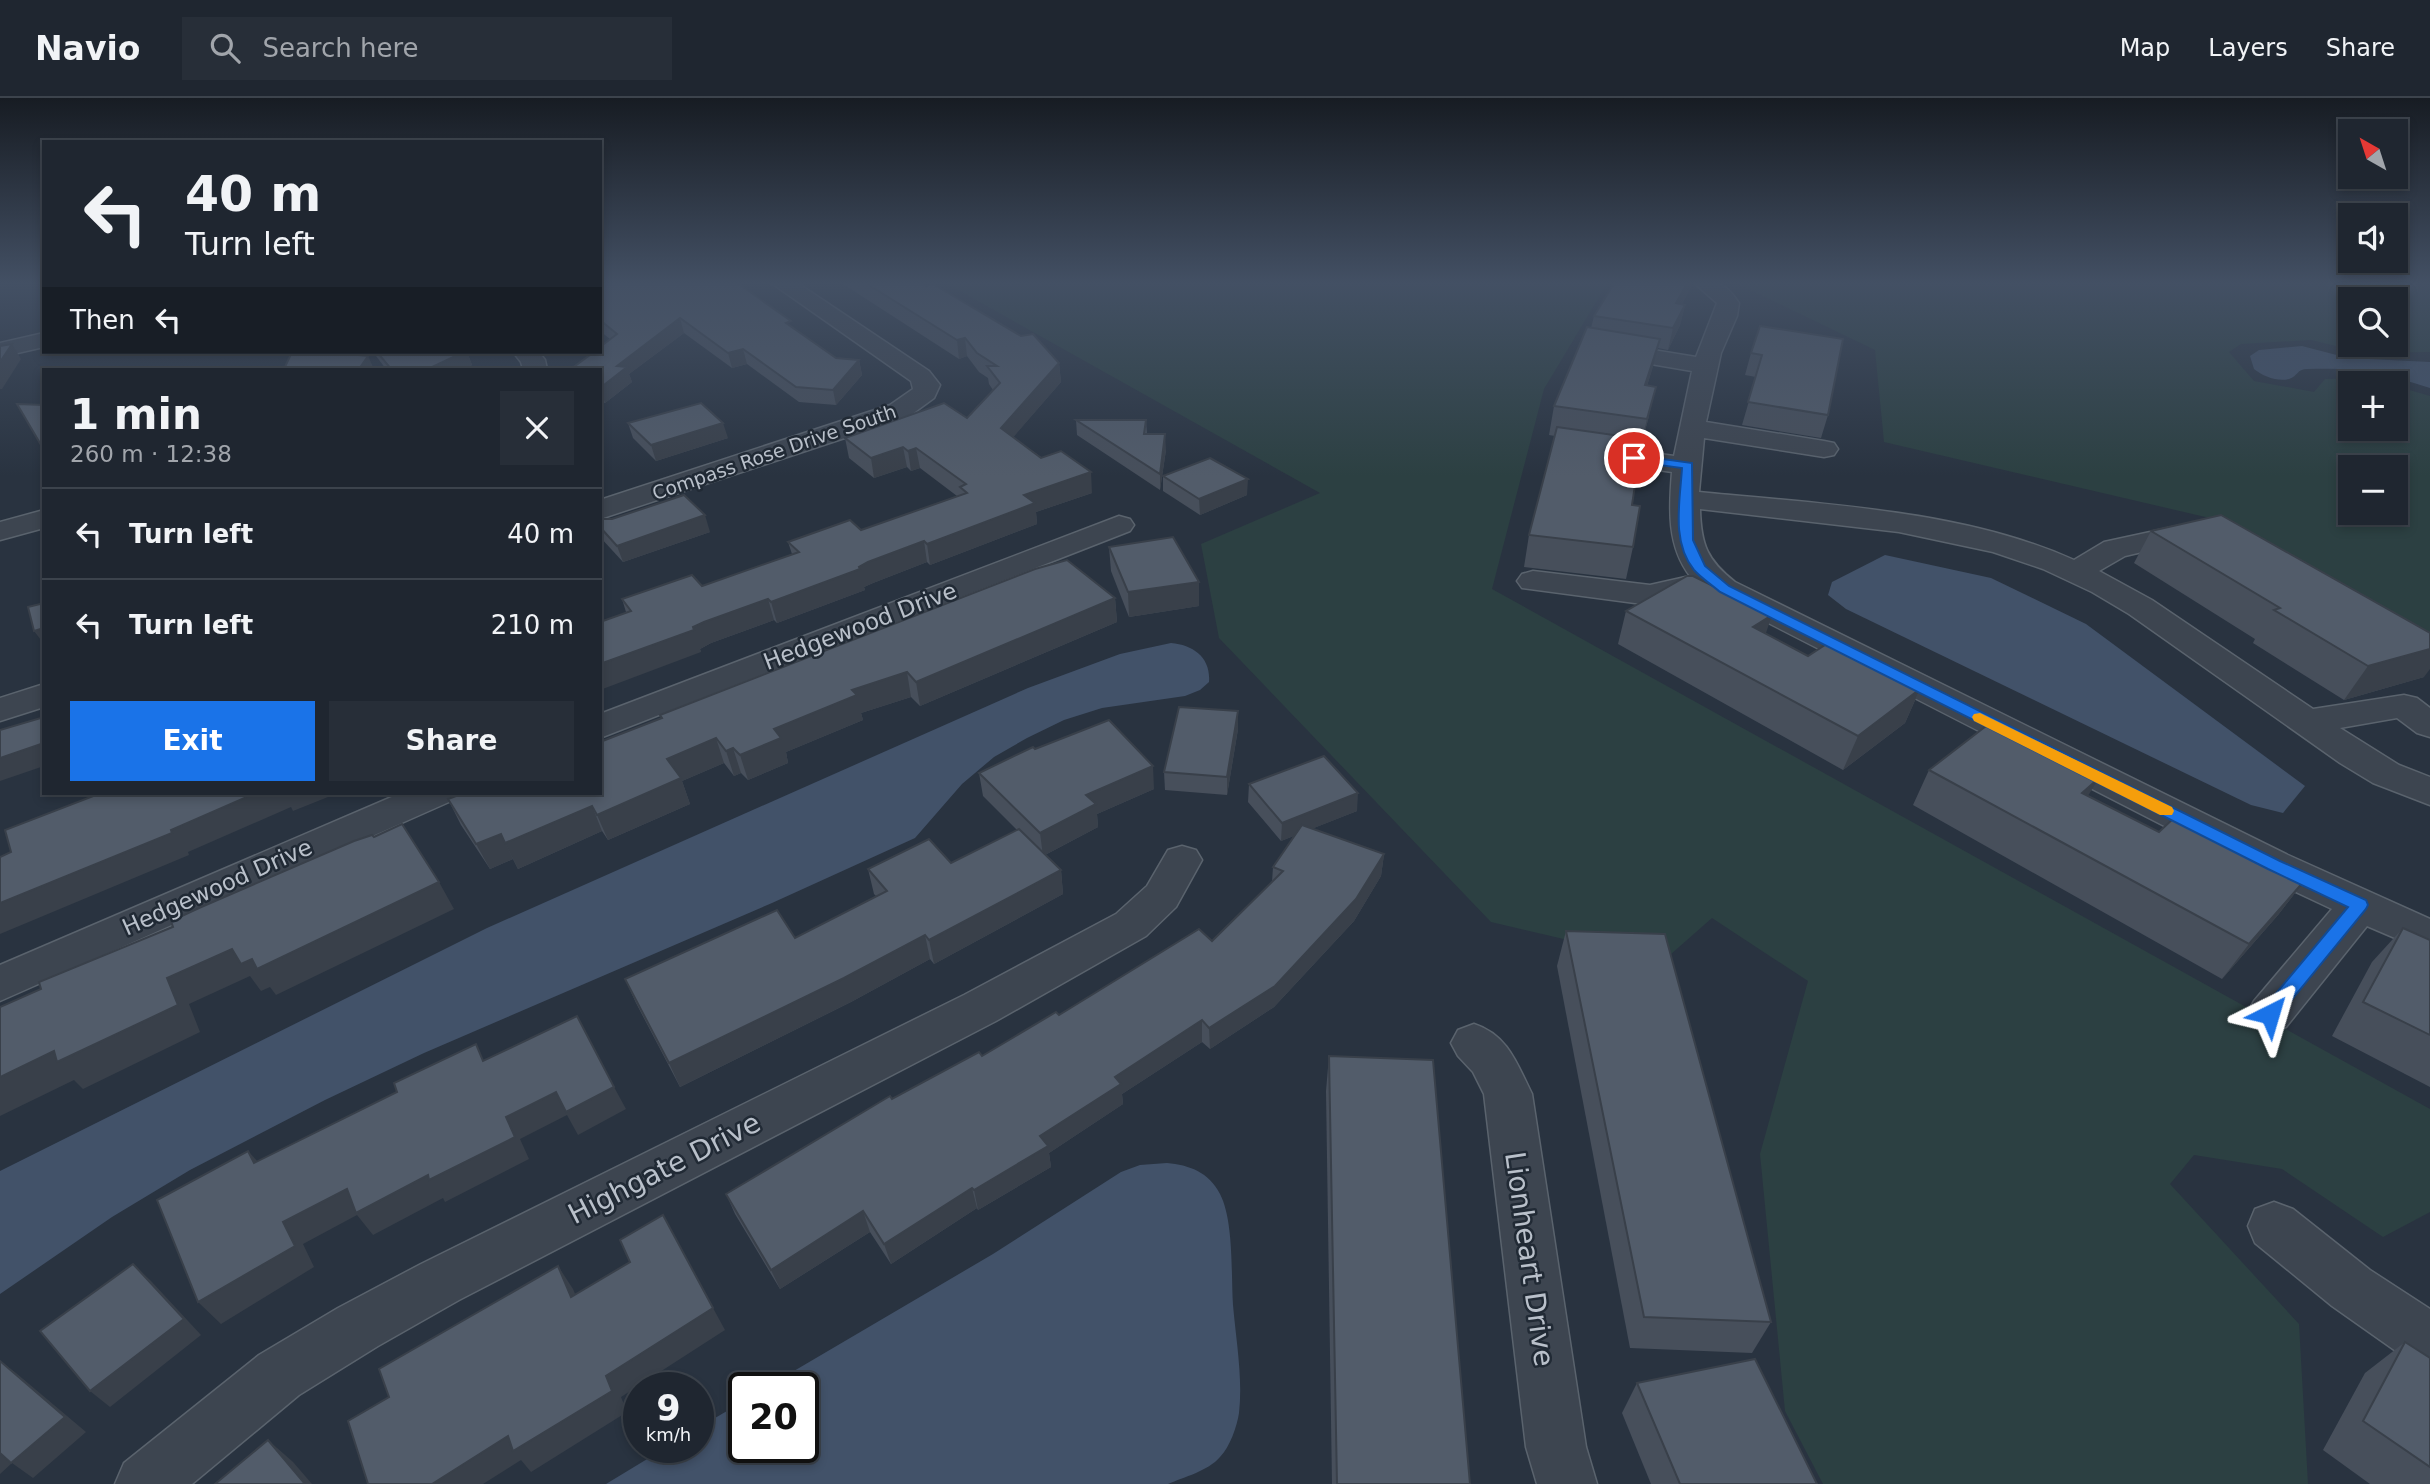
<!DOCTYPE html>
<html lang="en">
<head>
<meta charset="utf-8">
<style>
	:root { --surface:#1f2630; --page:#272e38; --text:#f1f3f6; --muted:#a1a5ab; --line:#3c434c; --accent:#1a73e8 }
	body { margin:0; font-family:"DejaVu Sans",sans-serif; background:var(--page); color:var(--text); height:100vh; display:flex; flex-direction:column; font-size:26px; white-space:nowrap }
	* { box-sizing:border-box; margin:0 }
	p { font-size:23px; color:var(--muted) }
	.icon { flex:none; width:38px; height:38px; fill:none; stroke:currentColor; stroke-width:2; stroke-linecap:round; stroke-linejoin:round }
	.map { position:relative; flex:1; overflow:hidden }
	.panel { position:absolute; left:42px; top:270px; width:560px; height:427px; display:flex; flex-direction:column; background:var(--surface); border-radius:0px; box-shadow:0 4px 10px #0003,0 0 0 2px var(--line) }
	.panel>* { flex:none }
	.guide { position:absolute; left:42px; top:42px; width:560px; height:214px; border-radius:0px; box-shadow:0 4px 10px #0003,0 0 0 2px var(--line); background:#1f2630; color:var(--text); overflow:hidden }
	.needle { width:46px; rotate:321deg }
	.fabs { position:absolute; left:2338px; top:21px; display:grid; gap:14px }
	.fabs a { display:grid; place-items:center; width:70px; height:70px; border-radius:0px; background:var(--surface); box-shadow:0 4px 10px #0003,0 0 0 2px var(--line); font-size:35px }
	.speed { position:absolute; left:623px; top:1274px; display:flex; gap:14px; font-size:35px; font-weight:700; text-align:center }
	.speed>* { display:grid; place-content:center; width:91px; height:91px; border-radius:50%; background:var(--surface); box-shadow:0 4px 10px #0003,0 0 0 2px var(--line); line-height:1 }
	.speed small { font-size:18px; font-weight:400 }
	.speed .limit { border:4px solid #111; border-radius:10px; background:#fff; color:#111 }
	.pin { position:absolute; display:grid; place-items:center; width:60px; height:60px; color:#fff; margin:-30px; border:4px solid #fff; border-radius:50%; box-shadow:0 2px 7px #0007 }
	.me { position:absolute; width:77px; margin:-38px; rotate:40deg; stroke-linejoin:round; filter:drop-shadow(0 0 5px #0008) }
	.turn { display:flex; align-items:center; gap:24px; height:147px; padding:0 28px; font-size:32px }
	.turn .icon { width:91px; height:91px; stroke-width:2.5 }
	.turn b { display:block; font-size:49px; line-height:60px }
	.then { display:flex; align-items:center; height:66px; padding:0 28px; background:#0003; gap:14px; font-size:26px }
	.round { display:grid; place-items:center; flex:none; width:74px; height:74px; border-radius:0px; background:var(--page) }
	.headline { display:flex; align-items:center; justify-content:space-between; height:119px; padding:0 28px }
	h1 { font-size:42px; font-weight:800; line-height:52px }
	.button { display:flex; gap:14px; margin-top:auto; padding:14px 28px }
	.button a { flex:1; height:80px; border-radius:0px; background:var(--accent); color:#fff; font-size:28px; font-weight:800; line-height:80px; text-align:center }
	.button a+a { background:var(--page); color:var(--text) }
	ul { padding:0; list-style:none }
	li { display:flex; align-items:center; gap:21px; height:91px; padding:0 28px; border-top:2px solid var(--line) }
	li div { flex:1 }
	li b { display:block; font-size:26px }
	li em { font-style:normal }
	header { display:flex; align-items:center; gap:42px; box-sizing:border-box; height:98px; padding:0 35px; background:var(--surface); border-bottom:2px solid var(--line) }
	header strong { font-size:33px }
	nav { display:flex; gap:38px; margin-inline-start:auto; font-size:24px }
	.search { width:490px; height:63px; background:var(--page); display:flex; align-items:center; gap:18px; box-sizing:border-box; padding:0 24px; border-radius:0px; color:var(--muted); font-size:26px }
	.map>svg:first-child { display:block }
	.green { fill:#2c4042; fill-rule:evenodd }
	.water { fill:#425269 }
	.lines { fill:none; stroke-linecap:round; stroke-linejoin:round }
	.minor-casing { stroke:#5a636d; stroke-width:3 }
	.minor { fill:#3d4550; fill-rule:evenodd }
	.wall { fill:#474f5b }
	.shaded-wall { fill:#39404a }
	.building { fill:#525c6a; stroke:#39404a; stroke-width:2 }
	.route { fill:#1a73e8; stroke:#114b97; stroke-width:2 }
	.slow { fill:#f59e0b }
	.labels { text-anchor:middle; stroke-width:5; stroke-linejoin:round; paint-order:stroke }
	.far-street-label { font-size:19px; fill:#b9c0ca; stroke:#212a35 }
	.street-label { font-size:23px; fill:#b9c0ca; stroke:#212a35 }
	.near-street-label { font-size:28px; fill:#b9c0ca; stroke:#212a35 }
</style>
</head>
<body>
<header>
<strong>Navio</strong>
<div class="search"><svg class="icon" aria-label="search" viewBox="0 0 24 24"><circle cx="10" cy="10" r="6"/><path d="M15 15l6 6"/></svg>Search here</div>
<nav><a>Map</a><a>Layers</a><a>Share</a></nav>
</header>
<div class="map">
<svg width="2430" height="1386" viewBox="0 0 2430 1386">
	<rect width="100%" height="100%" fill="#293340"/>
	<g class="green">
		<path d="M944 184H1608L1544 291 1492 491 2430 1011V1114L2383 1139 2282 1071 2194 1057 2170 1086 2299 1226 2308 1386H1823L1785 1313 1760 1056 1808 883 1712 820 1662 864 1491 824 1219 540 1201 446 1320 395Z"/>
		<path d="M1734 184H2430V254L2365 255 2311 242 2241 246 2229 254 2254 283 2314 294 2325 281 2370 280 2387 285H2350V331H2396V288L2430 298V553L2214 421 1884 344 1875 252ZM2350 201H2396V247H2350ZM2350 369H2396V415H2350Z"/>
	</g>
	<g class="water">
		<path d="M2302 248 2348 260 2430 264V290C2385 275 2355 269 2307 271 2297 271 2298 278 2289 281 2278 284 2262 278 2254 271L2250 258 2259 252Z"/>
		<path d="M1885 457 1991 480 2086 526 2305 688 2283 715 2251 707 1846 511 1828 497 1832 484Z"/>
		<path d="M1171 545C1194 547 1211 560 1209 584L1200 592 1185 598 1102 610 1064 622 1027 640 994 659 962 686 915 740 772 805 424 955 325 1002 190 1072 112 1119 0 1196V1073L487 830 1028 590 1120 556Z"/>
		<path d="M1167 1065C1189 1067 1209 1074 1220 1096 1234 1123 1231 1177 1233 1207 1236 1242 1243 1280 1239 1315 1237 1328 1230 1349 1220 1359 1208 1373 1184 1379 1168 1386H606L667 1349H698V1330L744 1303V1349H803V1290H765L993 1156 1121 1074 1140 1067Z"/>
	</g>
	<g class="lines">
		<g class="minor-casing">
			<g id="minor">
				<path d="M770 184H796L929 273 940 287 934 300 908 319 600 421V402L890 307 913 291 911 283Z"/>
				<path d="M1693 184C1718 184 1724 183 1739 205L1737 218 1721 255 1706 324 1824 343 1834 345 1838 351 1834 357 1824 359 1704 340 1699 394C1820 406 1963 412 2074 462L2104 444 2178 428 2189 431 2193 437 2189 443 2125 458 2099 473 2152 502 2313 611 2404 597 2417 600 2430 610V639L2417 635 2397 620 2340 630 2399 667 2430 679V707L2373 685 2340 665 2129 516 2092 494 2043 471 1993 454 1899 434 1700 411C1701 447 1707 462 1735 484L2288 757 2430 821V855L2367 828 2286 929 2270 934 2254 929 2247 916 2254 903 2332 811 2260 777 1708 494 1650 507 1522 490 1517 483 1522 476 1533 473 1650 487 1690 478C1667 448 1669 411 1672 374L1589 362 1579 360 1575 354 1579 348 1589 346 1674 358 1692 273 1604 258 1595 256 1592 251 1595 246 1604 244 1696 259 1717 205Z"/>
				<path d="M44 235V249L0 259V245Z"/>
				<path d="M513 254H539L545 262 547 271H523L521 264Z"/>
				<path d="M44 412V430L0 442V424Z"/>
				<path d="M1119 418 1130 421 1134 427 1130 433 600 640V616Z"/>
				<path d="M44 586V609L0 623V600Z"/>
				<path d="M401 695H454L449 704 0 903V867Z"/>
				<path d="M1182 748 1196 752 1202 762 1176 809 1146 838 996 923 459 1202 378 1248 299 1297 192 1386H115L124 1365 259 1257 338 1210 421 1166 964 897 1116 816 1147 788 1168 752Z"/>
				<path d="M1474 926C1508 937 1517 966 1532 996L1586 1349 1597 1386H1537L1526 1349 1484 996 1473 974 1458 958 1451 945 1458 932Z"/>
				<path d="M2274 1104 2293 1111 2370 1172 2430 1211V1271L2410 1263 2332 1208 2255 1145 2248 1128 2255 1111Z"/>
			</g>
		</g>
		<use href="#minor" class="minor"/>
	</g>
	<g class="wall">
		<path d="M600 184 792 230 836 260 859 262 862 277 836 307 799 304 747 266 732 270 684 235 629 276 632 284 605 305 600 304V271L610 241 600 233Z"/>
		<path d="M840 184H920L1059 265 1061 284 1013 339 1092 395 1036 414 1037 426 930 467 927 464 873 485 864 489 865 492 777 525 774 522 711 545 700 551 701 554 626 514 622 501 702 488 792 456 788 444 861 432 957 398 920 370 911 373 907 369 874 380 849 360 845 340 967 320 993 292 989 286 988 280 979 274 967 258 959 261Z"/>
		<path d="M1691 189 1682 206 1685 207 1680 227 1668 252 1658 250 1647 288 1649 318 1642 344 1632 407 1633 449 1626 481 1524 469 1529 437 1555 338 1549 337 1554 308 1591 230 1594 218Z"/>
		<path d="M1843 241 1828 317 1821 340 1742 327 1756 279 1745 277 1751 255Z"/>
		<path d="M373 254H467L472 267 464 271H386Z"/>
		<path d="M1076 322H1146L1147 336 1166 352 1160 392 1077 337Z"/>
		<path d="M628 325 728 340 656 363 633 340Z"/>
		<path d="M1163 378 1247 397 1200 417 1163 393Z"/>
		<path d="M600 421 710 434 623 464 600 439Z"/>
		<path d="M2151 433 2424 579 2344 602 2253 545 2255 541 2134 465Z"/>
		<path d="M1109 449 1199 508 1129 519 1111 473Z"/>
		<path d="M1115 500 1117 524 920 608 911 599 861 615 863 622 786 654 788 665 748 682 741 675 734 678 724 665 682 683 690 706 608 742 602 733 518 771 513 761 490 771 461 727 448 701 600 695 661 620 660 617Z"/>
		<path d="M1626 513 1765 535 1808 558 1920 591 1905 625 1843 672 1618 546Z"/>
		<path d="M1238 631 1227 697 1165 692 1164 674Z"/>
		<path d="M1035 651 1154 691 1097 716 1098 729 1045 757 1061 772 1063 796 934 866 930 861 851 904 680 989 636 905 625 881 795 840 876 798 874 796 868 771 951 765 1017 732 983 698 979 675Z"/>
		<path d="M1929 672 2088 698 2159 734 2305 782 2278 817 2222 881 1913 707Z"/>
		<path d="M1249 686 1357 713 1311 731 1384 756 1381 778 1354 823 1274 909 1210 951 1202 944 1122 996 1123 1006 1049 1055 1051 1069 978 1112 977 1110 891 1166 870 1134 780 1191 735 1116 726 1096 892 1001 982 958 1059 917 1212 843 1272 784 1273 769 1296 737 1281 743 1248 704Z"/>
		<path d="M2403 830 2430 842V989L2332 938 2372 864Z"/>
		<path d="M1566 833 1771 1224 1752 1255 1630 1250 1557 868Z"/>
		<path d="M1329 958 1470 1386H1332L1326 993Z"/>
		<path d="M2405 1244 2430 1260V1386H2370L2323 1352 2365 1275Z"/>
		<path d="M1637 1285 1817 1386H1651L1622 1315Z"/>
	</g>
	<g class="shaded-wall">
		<path d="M1688 184H1693L1691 189 1671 226 1676 205Z"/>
		<path d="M1685 207 1680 227 1668 252 1673 230Z"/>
		<path d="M680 220 684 235 629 276 632 284 605 305 600 290 617 268Z"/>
		<path d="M965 240 967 258 959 261 957 242Z"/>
		<path d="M1660 241 1653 269 1638 316 1645 287Z"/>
		<path d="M12 246 21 261 2 291H0V264Z"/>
		<path d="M743 251 747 266 732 270 728 255Z"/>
		<path d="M464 254H467L472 267 464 271H428Z"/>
		<path d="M368 258 374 271H359Z"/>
		<path d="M859 262 862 277 836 307 833 292Z"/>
		<path d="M1059 265 1061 284 1004 350 1001 330Z"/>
		<path d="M1656 289 1649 318 1640 350 1647 321Z"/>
		<path d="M723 325 728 340 656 363 651 347Z"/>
		<path d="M1165 336 1166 352 1160 392V376Z"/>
		<path d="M903 349 907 369 874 380 871 360Z"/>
		<path d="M916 350 920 370 911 373 908 353Z"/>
		<path d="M1091 374 1092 395 1036 414 1037 426 930 467 927 446 1024 397Z"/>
		<path d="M1248 381 1247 397 1200 417 1199 401Z"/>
		<path d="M705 417 710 434 623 464 617 448Z"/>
		<path d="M924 443 927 464 873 485 864 489 865 492 777 525 771 504 859 469 868 464Z"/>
		<path d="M1199 484V508L1129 519 1128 494Z"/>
		<path d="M1115 500 1117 524 920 608 916 584Z"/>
		<path d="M768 501 774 522 711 545 700 551 701 554 600 592V566L704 524Z"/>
		<path d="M1772 517 1761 550 1753 529Z"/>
		<path d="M44 530V546L34 533Z"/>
		<path d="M2430 551V571L2424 579 2344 602 2368 568Z"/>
		<path d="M907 574 911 599 861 615 863 622 786 654 788 665 748 682 740 657 774 631 852 592Z"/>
		<path d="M1920 591 1905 625 1843 672 1858 638Z"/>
		<path d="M1238 613V631L1227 697V679Z"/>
		<path d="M716 640 724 665 682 683 690 706 608 742 597 717 667 661Z"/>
		<path d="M44 645V668L0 683V660Z"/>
		<path d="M733 650 741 675 734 678 726 653Z"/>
		<path d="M1153 668 1154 691 1097 716 1098 729 1043 758 1040 735 1086 697Z"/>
		<path d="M2099 680 2078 714 2082 695Z"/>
		<path d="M256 695H338L293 713 291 709 188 754 189 757 0 836V805Z"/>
		<path d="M1358 695 1357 713 1281 743 1282 725Z"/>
		<path d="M592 708 602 733 518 771 505 745Z"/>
		<path d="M501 736 513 761 490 771 476 746Z"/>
		<path d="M1384 756 1381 778 1354 823 1274 909 1210 951 1209 930Z"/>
		<path d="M1061 772 1063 796 934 866 929 842Z"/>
		<path d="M2305 782 2278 817 2222 881 2249 846Z"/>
		<path d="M439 784 454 811 276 897 270 889 261 893 250 878 189 906 200 934 83 991 74 982 0 1018V979L54 953 167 880 232 851Z"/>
		<path d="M925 837 930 861 851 904 680 989 669 965Z"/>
		<path d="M1202 922V944L1122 996 1123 1006 1049 1055 1051 1069 978 1112 974 1092 1115 979Z"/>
		<path d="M614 989 626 1011 578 1037 567 1017 520 1041 529 1061 445 1104 443 1100 373 1137 357 1117 303 1146 314 1169 221 1226 198 1204 283 1124 347 1091 428 1077 506 1019 556 994Z"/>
		<path d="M248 1053 268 1075 254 1065Z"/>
		<path d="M972 1090 977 1110 891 1166 884 1146Z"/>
		<path d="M863 1113 870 1134 780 1191 771 1172Z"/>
		<path d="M133 1166 151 1183 201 1237 110 1309 90 1293Z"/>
		<path d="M558 1168 573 1191 586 1222 571 1199Z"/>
		<path d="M713 1210 725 1232 621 1299 627 1314 531 1374 521 1362 483 1386H432Z"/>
		<path d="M0 1263 16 1275 86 1334 33 1380 12 1365 0 1376Z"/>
		<path d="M268 1342 293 1364 312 1386H305Z"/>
	</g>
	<g class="building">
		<path d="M600 184H736L791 223 786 225 836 260 859 262 833 292 796 289 743 251 728 255 680 220 617 268 627 269 600 290V271H571L594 254H600V249L617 236 600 222Z"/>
		<path d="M864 184H920L926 188 933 186 1021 238 1033 236 1059 265 1001 330 1041 360 1061 353 1091 374 1024 397 1035 405 927 446 924 443 868 464 859 469 860 471 771 504 768 501 704 524 693 529 694 532 600 566V524L631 513 622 501 692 477 702 488 799 454 788 444 850 422 861 432 967 395 960 389 966 386 916 350 908 353 903 349 871 360 845 340 944 305 967 320 1000 285 987 268H997L977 255 965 240 957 242Z"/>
		<path d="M1615 184H1688L1676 205 1685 207 1673 230 1594 218Z"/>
		<path d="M1760 228 1843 241 1828 317 1748 304 1762 257 1751 255Z"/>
		<path d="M1587 229 1660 241 1645 287 1656 289 1647 321 1554 308Z"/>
		<path d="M12 246 0 264V248Z"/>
		<path d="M292 254H329L368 258 359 271H284Z"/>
		<path d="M377 254H464L428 271H391Z"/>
		<path d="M701 305 723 325 651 347 628 325Z"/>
		<path d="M17 306 44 307V352Z"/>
		<path d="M1076 322H1146L1144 336H1165L1160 376Z"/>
		<path d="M1557 329 1642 341 1632 407 1640 408 1633 449 1529 437Z"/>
		<path d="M1210 360 1248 381 1199 401 1163 378Z"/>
		<path d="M684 397 705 417 617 448 600 429V421H612Z"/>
		<path d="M2221 417 2430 535V551L2368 568 2274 512 2280 510 2151 433Z"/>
		<path d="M1173 439 1199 484 1128 494 1109 449Z"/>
		<path d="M1067 462 1115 500 916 584 907 574 852 592 857 597 774 631 781 640 740 657 733 650 726 653 716 640 667 661 681 680 597 717 592 708 505 745 501 736 476 746 448 701 464 695H600V644L662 620 660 617 1035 471Z"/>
		<path d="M1687 478H1693L1772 517 1753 529 1808 558 1828 545 1920 591 1858 638 1626 513Z"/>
		<path d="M44 505V530L34 533 28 509Z"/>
		<path d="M1179 609 1238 613 1227 679 1164 674Z"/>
		<path d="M44 619V645L0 660V632Z"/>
		<path d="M1109 622 1153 668 1086 697 1096 706 1040 735 979 675 1033 649 1035 651Z"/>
		<path d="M1990 625 2099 680 2082 695 2159 734 2177 717 2305 782 2249 846 1929 672Z"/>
		<path d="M1324 658 1358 695 1282 725 1249 686Z"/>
		<path d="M101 695H256L171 732 172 735 0 805V759L11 754 5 732Z"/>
		<path d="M402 726 439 784 257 871 252 861 241 866 232 851 167 880 178 907 57 964 54 953 0 979V909L41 891 39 884 173 829 171 823 199 810 354 743 372 737 374 739Z"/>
		<path d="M1302 727 1384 756 1356 801 1275 888 1209 930 1202 922 1115 979 1121 986 1040 1038 1048 1048 974 1092 972 1090 884 1146 863 1113 771 1172 726 1096 890 998 892 1001 979 954 982 958 1056 914 1059 917 1199 831 1212 843 1283 773 1273 769Z"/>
		<path d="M1019 731 1061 772 929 842 925 837 844 880 669 965 625 881 777 812 795 840 887 793 868 771 929 741 951 765Z"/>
		<path d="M2403 830 2430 842V937L2363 904Z"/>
		<path d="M1566 833 1665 836 1771 1224 1644 1219Z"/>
		<path d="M577 918 614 989 566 1014 556 994 506 1019 515 1039 429 1082 428 1077 356 1115 347 1091 283 1124 295 1148 198 1204 157 1102 248 1053 254 1065 397 994 394 985 476 946 483 963Z"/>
		<path d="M1329 958 1433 962 1470 1386H1337Z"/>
		<path d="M663 1117 713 1210 606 1278 612 1293 513 1353 508 1338 432 1386H368L348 1323 389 1299 379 1271 558 1168 571 1199 630 1164 620 1142Z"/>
		<path d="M133 1166 184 1221 90 1293 40 1233Z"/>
		<path d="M2405 1244 2430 1260V1369L2363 1323Z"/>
		<path d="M1755 1261 1817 1386H1680L1637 1285Z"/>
		<path d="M0 1263 65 1319 11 1365 0 1355Z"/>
		<path d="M268 1342 305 1386H215Z"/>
	</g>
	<linearGradient id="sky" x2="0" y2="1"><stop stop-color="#171c23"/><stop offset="0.49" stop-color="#435064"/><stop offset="1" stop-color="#435064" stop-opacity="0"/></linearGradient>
	<rect width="2430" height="378" fill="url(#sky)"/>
	<path class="route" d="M1634 357 1692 365 1693 442 1705 468 1729 488 2280 763 2366 802 2368 807 2366 811 2276 921 2270 924 2263 921 2260 916 2263 911 2348 809 2268 771 1720 494C1712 487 1701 480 1694 472 1671 444 1680 403 1682 370L1630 363V358Z"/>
	<path class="slow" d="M1980 615 2172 709 2174 713 2172 717H2160L1974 623 1972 619 1974 616Z"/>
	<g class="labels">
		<g class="far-street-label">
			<text transform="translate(774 354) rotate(-19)" y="7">Compass Rose Drive South</text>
		</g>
		<g class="street-label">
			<text transform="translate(860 528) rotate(-21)" y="8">Hedgewood Drive</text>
			<text transform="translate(217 789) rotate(-24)" y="8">Hedgewood Drive</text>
		</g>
		<g class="near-street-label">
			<text transform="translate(664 1070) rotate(-27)" y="10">Highgate Drive</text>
			<text transform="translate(1530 1161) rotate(82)" y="10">Lionheart Drive</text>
		</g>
	</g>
</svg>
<div class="fabs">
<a><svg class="needle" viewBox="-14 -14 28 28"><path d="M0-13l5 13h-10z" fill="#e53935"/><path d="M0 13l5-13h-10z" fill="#a1a5ab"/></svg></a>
<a><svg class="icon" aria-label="sound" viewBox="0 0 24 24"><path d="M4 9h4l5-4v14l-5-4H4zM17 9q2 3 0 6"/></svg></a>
<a><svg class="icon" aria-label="search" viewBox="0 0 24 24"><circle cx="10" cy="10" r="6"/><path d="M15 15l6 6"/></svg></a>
<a>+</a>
<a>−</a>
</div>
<div class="speed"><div>9<small>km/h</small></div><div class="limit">20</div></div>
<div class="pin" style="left:1634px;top:360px;background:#d93025"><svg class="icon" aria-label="arrive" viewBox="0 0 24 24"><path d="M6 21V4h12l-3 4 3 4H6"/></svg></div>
<svg class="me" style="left:2270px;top:916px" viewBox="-20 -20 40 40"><path d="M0-17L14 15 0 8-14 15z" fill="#1a73e8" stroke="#fff" stroke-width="4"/></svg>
<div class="guide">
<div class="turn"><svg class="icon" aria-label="left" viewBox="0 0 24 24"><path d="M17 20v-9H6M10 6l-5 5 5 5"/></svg><div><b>40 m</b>Turn left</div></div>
<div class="then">Then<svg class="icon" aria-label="left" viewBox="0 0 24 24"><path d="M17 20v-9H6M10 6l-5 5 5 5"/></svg></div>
</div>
<section class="panel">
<div class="headline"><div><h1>1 min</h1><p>260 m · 12:38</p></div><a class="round"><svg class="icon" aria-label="close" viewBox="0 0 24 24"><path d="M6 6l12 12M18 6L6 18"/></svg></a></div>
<ul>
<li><svg class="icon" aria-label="left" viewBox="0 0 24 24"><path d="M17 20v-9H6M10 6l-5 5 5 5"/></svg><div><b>Turn left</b></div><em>40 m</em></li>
<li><svg class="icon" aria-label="left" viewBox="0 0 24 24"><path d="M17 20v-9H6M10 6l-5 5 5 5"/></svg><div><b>Turn left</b></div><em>210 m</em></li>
</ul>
<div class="button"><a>Exit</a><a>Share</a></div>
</section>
</div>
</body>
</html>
